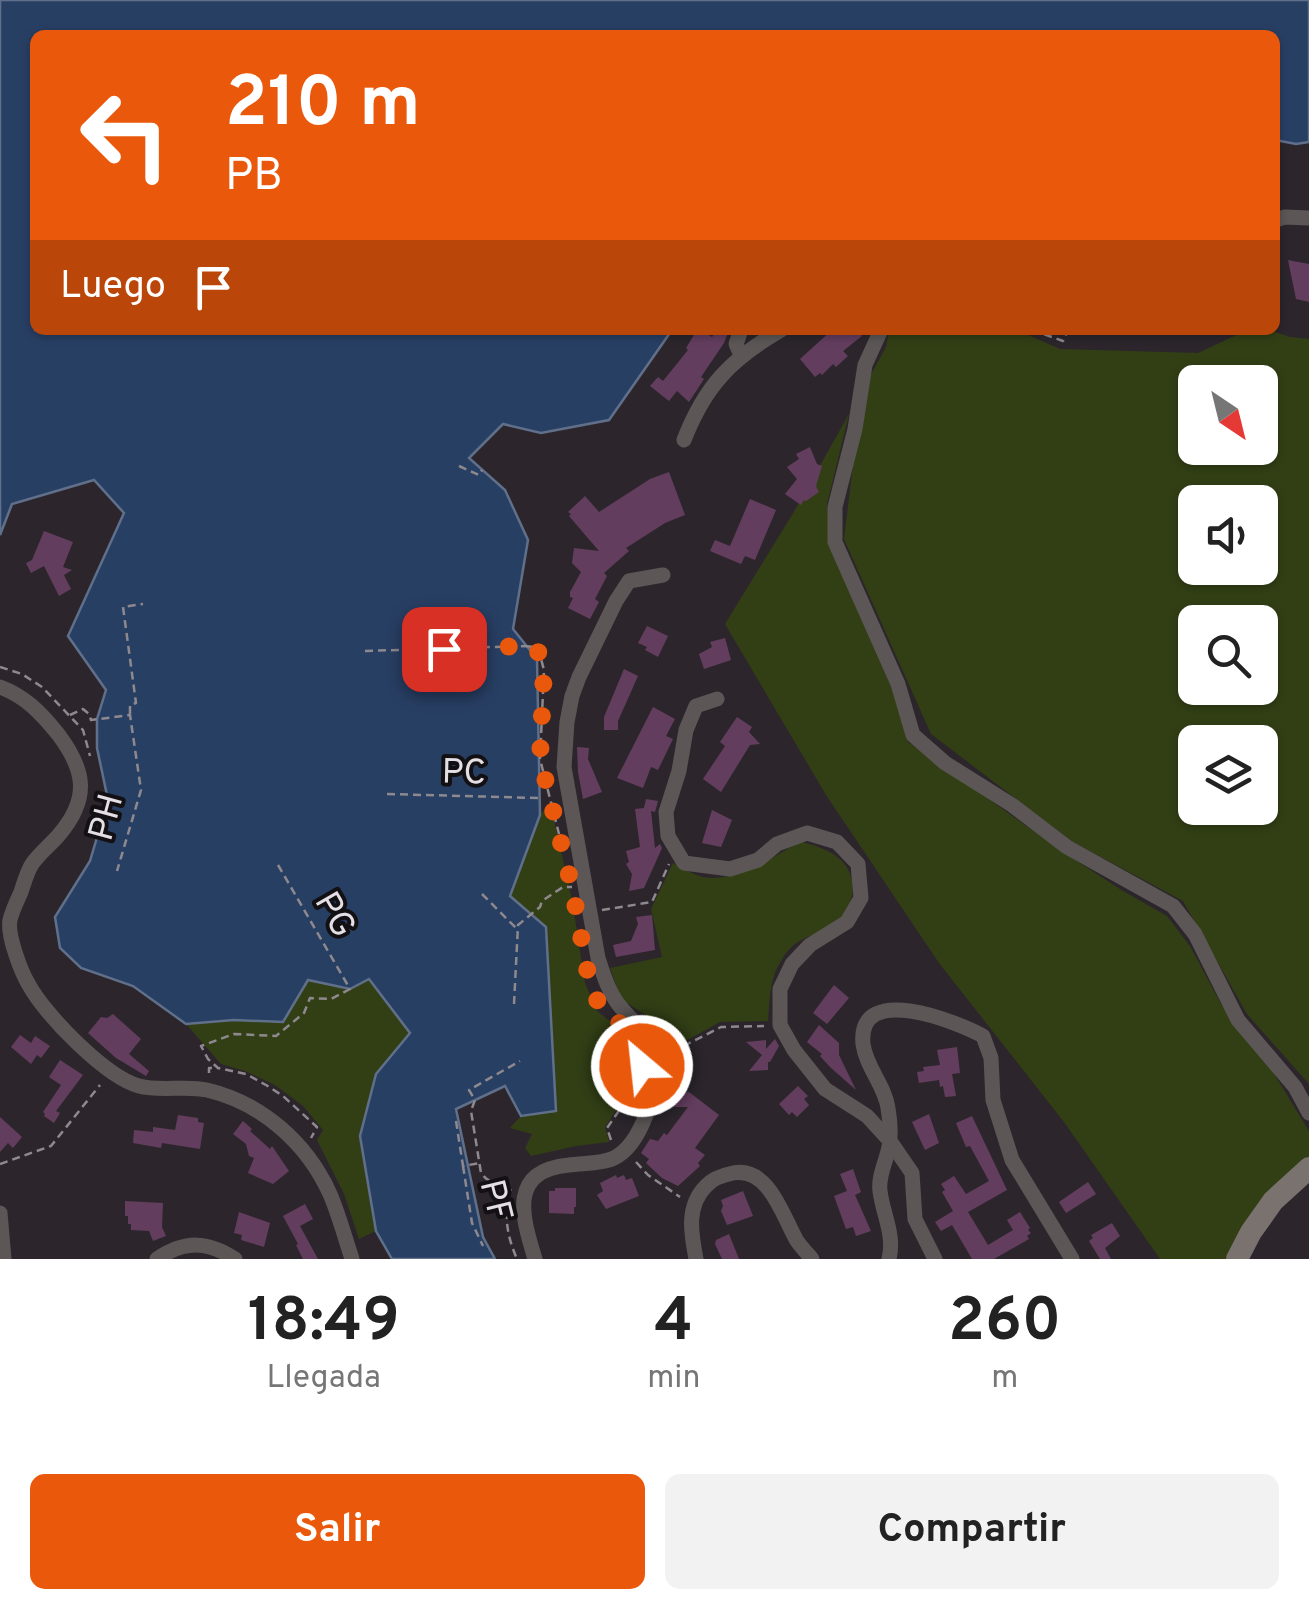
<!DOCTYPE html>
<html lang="es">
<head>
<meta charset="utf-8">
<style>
	:root { --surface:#fff; --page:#f2f2f2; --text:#222; --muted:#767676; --accent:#ea580c }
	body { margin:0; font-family:Overpass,sans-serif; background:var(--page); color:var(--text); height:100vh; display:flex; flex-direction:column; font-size:38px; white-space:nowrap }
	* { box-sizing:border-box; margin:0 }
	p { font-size:32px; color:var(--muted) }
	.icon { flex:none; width:55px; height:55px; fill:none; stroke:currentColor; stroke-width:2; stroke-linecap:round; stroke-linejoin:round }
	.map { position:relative; height:1259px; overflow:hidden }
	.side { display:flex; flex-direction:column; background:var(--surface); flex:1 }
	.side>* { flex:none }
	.guide { position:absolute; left:30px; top:30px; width:1250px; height:305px; border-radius:15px; box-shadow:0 2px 8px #0004; background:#ea580c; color:#fff; overflow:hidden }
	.needle { width:65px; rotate:145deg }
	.controls { position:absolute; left:1178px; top:365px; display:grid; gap:20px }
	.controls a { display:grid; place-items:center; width:100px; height:100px; border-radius:15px; background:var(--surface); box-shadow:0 2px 8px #0004; font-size:50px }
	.pin { position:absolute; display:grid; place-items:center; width:85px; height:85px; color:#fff; margin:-42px; border-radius:20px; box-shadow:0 5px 15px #0006 }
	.me { position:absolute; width:110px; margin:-55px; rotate:332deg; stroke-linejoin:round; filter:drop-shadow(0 0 8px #0008) }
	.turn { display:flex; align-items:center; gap:35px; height:210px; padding:0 30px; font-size:45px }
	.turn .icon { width:130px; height:130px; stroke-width:2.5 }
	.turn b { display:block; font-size:70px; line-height:85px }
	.then { display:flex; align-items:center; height:95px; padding:0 30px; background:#0003; gap:20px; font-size:38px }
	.eta { display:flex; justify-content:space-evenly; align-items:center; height:170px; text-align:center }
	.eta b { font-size:60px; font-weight:700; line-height:70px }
	.cta { display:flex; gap:20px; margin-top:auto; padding:20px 30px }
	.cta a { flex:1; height:115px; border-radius:15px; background:var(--accent); color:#fff; font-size:40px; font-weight:700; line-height:115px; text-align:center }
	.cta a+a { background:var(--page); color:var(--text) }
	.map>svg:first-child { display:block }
	.green { fill:#323f15; fill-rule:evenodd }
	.water { fill:#283f64; stroke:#606f8a; stroke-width:2.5 }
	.building { fill:#633d5e }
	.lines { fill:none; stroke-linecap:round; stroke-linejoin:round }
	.path { stroke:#8e898e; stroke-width:2.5; stroke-dasharray:8 5; stroke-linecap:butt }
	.street { stroke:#5c5756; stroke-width:15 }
	.secondary { stroke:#7a726f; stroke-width:22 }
	.route { stroke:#ea580c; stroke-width:18; stroke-dasharray:0 32.4 }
	.labels { text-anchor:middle; stroke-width:8; stroke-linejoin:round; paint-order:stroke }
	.street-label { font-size:35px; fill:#e4dfe4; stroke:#131013 }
</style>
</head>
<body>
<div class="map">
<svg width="1309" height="1259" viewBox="0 0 1309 1259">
	<rect width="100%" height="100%" fill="#2c262c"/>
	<g class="green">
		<path d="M889 330H1017L1060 349 1198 353 1247 330H1270L1290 337 1309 339V1084L1247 1014 1183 901 1073 842 931 734 844 539 862 391 886 347ZM1195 382H1260V448H1195ZM1195 502H1260V568H1195ZM1195 622H1260V688H1195ZM1195 742H1260V808H1195Z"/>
		<path d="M849 414 827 504 831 543 893 692 908 742 1063 852 1123 891 1167 916 1190 946 1221 1004 1271 1069 1309 1131V1157L1262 1202 1232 1259H1160L1064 1122 939 963 826 795 725 624 795 510Z"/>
		<path d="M550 803 572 900 585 983 597 1011 622 1031 637 1067 632 1086 605 1127 609 1142 576 1146 531 1156 525 1148 532 1134 510 1128 521 1116 555 1111 510 896 540 815Z"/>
		<path d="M799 841C829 849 857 860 852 896 850 905 845 917 837 923 816 938 797 933 781 961 769 979 770 1001 768 1021L720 1022 673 1048 659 1024 621 999 610 968 662 957 651 909 673 863C682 867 693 875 703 877 735 883 774 858 799 841Z"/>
		<path d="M369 978 410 1033 376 1074 360 1136 376 1231 359 1239 344 1194 317 1140 323 1130 303 1106 275 1085 245 1071 221 1064 186 1024 234 1020 283 1022 308 980 350 989Z"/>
	</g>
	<path class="water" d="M0 0H1309V142L1296 144 1275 140V35H35V330H672L609 420 541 433 503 424 469 458 505 490 528 540 513 629 537 659 540 815 510 896 546 927 556 1111 521 1116 505 1086 456 1109 483 1237 495 1259H392L376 1231 360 1136 376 1074 410 1033 369 979 350 989 308 980 283 1022 234 1020 186 1024 133 986 81 968 60 948 55 917 90 861 108 800 97 748V719L106 690 68 636 124 513 94 480 12 504 0 535Z"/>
	<g class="building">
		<path d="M1288 260 1309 264V302L1296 299Z"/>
		<path d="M697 330H701L712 337 717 330H729L724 343 701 377 704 379 689 402 677 391 669 401 650 386 658 377 663 381 688 350 686 348Z"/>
		<path d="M832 330H857L862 336 843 351 848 356 836 367 833 364 822 375 820 373 815 377 800 359Z"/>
		<path d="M810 447 817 464 822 466 816 486 819 492 806 501 804 500 801 505 785 494 797 479 787 467 799 459 796 454Z"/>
		<path d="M669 472 685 515 665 523 626 548 629 551 604 573 607 576 595 599 599 602 590 619 568 608 573 598 570 597V592L581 572 572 563 574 548 599 551 569 516 571 514 568 512 585 496 599 512 650 479Z"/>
		<path d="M750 499 776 510 755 560 745 556 741 564 710 551 715 540 730 546Z"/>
		<path d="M44 531 73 542 63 567 72 570 64 575 71 589 59 596 44 566 31 573 26 563 32 560Z"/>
		<path d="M647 626 668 636 658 657 645 650 647 647 638 643Z"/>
		<path d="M725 638 731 660 704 669 699 654 712 647 710 642Z"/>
		<path d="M624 669 638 676 618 721V730H604V717Z"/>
		<path d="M653 707 675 719 666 736 673 739 658 770 651 767 643 788 617 778Z"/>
		<path d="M737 717 752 727 749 732 760 744 750 745 721 792 703 779 725 746 720 742Z"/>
		<path d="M577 747 589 748 588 759 602 792 583 799 578 772Z"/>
		<path d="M646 799 658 801 655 812 651 811 655 848 660 844 662 848 644 888 629 891 632 874 626 864 629 862 626 851 640 847 635 809 644 808Z"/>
		<path d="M712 810 732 820 721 847 702 843Z"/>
		<path d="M652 915 655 950 616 957 613 945 631 941 638 924 636 917Z"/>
		<path d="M834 985 849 998 827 1024 813 1013Z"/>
		<path d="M113 1014 141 1039 129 1054 149 1071 146 1076 116 1058 88 1033 101 1017 107 1018Z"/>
		<path d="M819 1025 839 1043V1055L856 1090 830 1067 820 1056 822 1054 807 1042Z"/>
		<path d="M20 1035 31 1043 35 1036 50 1046 41 1058 37 1055 31 1064 11 1047Z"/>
		<path d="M775 1039 779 1046 770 1062H768V1070L749 1071 762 1055 746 1042 766 1040V1049Z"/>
		<path d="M957 1047 960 1073 952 1074 956 1096 945 1097 943 1086 940 1087 939 1080 919 1083 917 1072 924 1071 923 1067 940 1065 937 1050Z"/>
		<path d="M60 1060 83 1075 56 1111 60 1113 54 1123 44 1116 45 1114 43 1112 61 1085 49 1077Z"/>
		<path d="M798 1086 808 1096 804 1099 809 1105 797 1117 792 1112 789 1115 779 1104Z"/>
		<path d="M689 1092 719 1115 695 1148 705 1155 698 1163 700 1166 678 1186 662 1178 646 1163 649 1159 641 1153 650 1139 658 1141 664 1133 667 1135 688 1107H669L676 1094Z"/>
		<path d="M929 1114 939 1143 925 1150 912 1122Z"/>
		<path d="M178 1115 198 1118V1122L204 1123 200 1149 162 1143 161 1148 133 1143 134 1130 153 1132V1127L175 1130Z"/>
		<path d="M972 1116 1007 1190 968 1212 988 1245 1013 1230 1007 1220 1020 1212 1030 1228 1028 1230 1031 1233 1027 1236 1029 1239 994 1259H972L952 1225 941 1231 935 1222 953 1211 942 1192 945 1190 941 1184 954 1176 966 1194 989 1181 970 1146 966 1147 956 1123Z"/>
		<path d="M0 1117 22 1137 13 1148 8 1143 0 1152Z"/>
		<path d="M243 1121 252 1129 250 1131 270 1149 272 1146 289 1171 273 1184 248 1173 254 1158 249 1156 246 1144 233 1134Z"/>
		<path d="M853 1169 861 1192 855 1195 871 1231 856 1236 853 1227 846 1229 834 1196 847 1191 840 1174Z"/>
		<path d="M616 1175 617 1178 624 1175 626 1180 632 1178 639 1196 606 1209 597 1195 603 1191 600 1183Z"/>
		<path d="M1088 1182 1096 1194 1066 1213 1059 1202Z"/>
		<path d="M555 1188H576V1207H574V1214L549 1213V1191H555Z"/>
		<path d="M743 1191 753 1216 727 1225 721 1211 723 1206 721 1200Z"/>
		<path d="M125 1201 163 1203 162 1227 166 1236 153 1241 149 1231 131 1230V1224H128V1216H125Z"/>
		<path d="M305 1204 313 1219 300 1226 318 1259H303L296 1245 298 1244 283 1216Z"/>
		<path d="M239 1212 270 1223 264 1247 241 1240 242 1235 234 1233Z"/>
		<path d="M1112 1223 1120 1236 1105 1248 1111 1259H1100L1089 1241 1093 1238 1091 1235Z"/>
		<path d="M729 1234 739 1259H722L715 1244 716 1240Z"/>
	</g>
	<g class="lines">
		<g class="path">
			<path d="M1032 330 1063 341 1068 330"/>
			<path d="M459 466 479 475 482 470"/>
			<path d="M524 646 535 647 540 655 544 670 540 759 559 834"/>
			<path d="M365 651 525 646"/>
			<path d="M0 667 22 674 42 687 83 730 90 756"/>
			<path d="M130 714V705L136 703 123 607 143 604"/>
			<path d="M70 715 83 709 89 714 91 720 130 715 141 790 117 871"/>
			<path d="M387 794 539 798"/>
			<path d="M278 865 350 989 331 999 310 998 304 1013 276 1036 234 1034 201 1046 208 1059 218 1068 246 1074 266 1085 283 1096 317 1127 311 1138"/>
			<path d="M482 894 517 929"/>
			<path d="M602 910 652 902 669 864"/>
			<path d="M514 1004 518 925 540 907 542 901 563 887H572"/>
			<path d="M672 1052 721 1027 764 1026"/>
			<path d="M209 1073V1068H218"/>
			<path d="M456 1121 463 1166 480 1163"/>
			<path d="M611 1140 607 1128 634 1089 642 1066 628 1037"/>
			<path d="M636 1162 648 1175 680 1197"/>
			<path d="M0 1164 51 1146 100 1085"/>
			<path d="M463 1166 472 1223 483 1246"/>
			<path d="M511 1189 510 1191 502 1183C492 1183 487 1181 481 1173L471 1111 475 1100 469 1090 520 1061"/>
			<path d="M509 1198C504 1220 508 1238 517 1259"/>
		</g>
		<g class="street">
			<path d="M1275 220 1285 217 1309 218"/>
			<path d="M881 330 865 365 855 429 835 507V542L898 684 913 735 945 763 1012 805 1067 847 1173 906 1195 934 1238 1020 1295 1087 1309 1113"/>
			<path d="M741 355 736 344 741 330"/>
			<path d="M684 440C705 386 731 359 781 330"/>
			<path d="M0 687C25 696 41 713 58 734 86 771 90 799 58 836 50 845 39 854 32 864 27 872 24 883 21 892 17 901 12 911 10 920 7 935 21 972 29 985 45 1015 106 1077 139 1086 162 1092 185 1085 207 1090 262 1103 307 1143 330 1194 339 1215 345 1238 352 1259"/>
			<path d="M717 699 696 706 686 730 679 771 666 812 668 836 684 863 730 869 758 860 777 844 807 833 837 842 858 864 861 898 847 922 810 945 792 964 780 989V1025L794 1050 825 1089 867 1116 890 1141 912 1173 915 1219 935 1259"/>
			<path d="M0 1213 4 1259"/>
			<path d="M157 1259C185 1240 208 1241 235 1259"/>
			<path d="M535 1259C522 1216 508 1171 569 1165 583 1163 602 1164 614 1158 630 1150 640 1131 646 1115 653 1100 662 1081 659 1063 655 1035 631 1023 616 1001 607 988 603 973 598 958L564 767 567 722 572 696 579 677 616 601 629 581 663 575"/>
			<path d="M696 1259C691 1233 686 1206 706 1186 713 1178 723 1175 733 1173 769 1166 783 1217 797 1241 802 1248 807 1253 812 1259"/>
			<path d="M889 1259C895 1235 883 1215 880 1191 878 1176 886 1162 889 1147 891 1135 890 1120 888 1108 885 1086 866 1067 863 1044 857 981 957 1022 983 1036L991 1058 993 1100 1012 1160 1072 1259"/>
		</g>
		<path class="secondary" d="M1237 1259 1251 1232 1273 1201 1309 1168"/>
	</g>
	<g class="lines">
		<path class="route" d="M444 649 524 646 535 647 540 655 544 670 540 758 572 887 590 985 601 1008 626 1029 628 1042 642 1066"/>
	</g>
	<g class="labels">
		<g class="street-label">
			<text transform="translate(464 771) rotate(1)" y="12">PC</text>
			<text transform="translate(105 817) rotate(-75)" y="12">PH</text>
			<text transform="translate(336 914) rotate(60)" y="12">PG</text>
			<text transform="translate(497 1200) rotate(76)" y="12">PF</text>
		</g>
	</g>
</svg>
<div class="controls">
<a><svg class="needle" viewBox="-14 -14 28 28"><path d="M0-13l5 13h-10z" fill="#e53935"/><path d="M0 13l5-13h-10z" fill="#767676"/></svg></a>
<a><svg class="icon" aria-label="sound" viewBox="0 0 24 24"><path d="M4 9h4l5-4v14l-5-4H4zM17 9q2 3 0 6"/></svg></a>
<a><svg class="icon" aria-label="search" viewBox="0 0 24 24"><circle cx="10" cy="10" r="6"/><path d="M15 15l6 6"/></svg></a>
<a><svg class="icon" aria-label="layers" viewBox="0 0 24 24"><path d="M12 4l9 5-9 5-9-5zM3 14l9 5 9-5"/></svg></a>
</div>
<div class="pin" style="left:444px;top:649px;background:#d93025"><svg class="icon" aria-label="arrive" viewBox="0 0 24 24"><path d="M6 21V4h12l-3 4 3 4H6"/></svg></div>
<svg class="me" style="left:642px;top:1066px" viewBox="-20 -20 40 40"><circle r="17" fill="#ea580c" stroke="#fff" stroke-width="3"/><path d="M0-11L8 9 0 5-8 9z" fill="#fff"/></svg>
<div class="guide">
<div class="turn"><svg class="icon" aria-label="left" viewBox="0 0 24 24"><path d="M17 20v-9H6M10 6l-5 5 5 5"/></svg><div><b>210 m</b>PB</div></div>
<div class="then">Luego<svg class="icon" aria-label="arrive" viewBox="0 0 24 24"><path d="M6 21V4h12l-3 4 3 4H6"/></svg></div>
</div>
</div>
<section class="side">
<div class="eta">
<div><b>18:49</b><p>Llegada</p></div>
<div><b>4</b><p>min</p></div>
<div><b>260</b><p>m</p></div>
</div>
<div class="cta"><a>Salir</a><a>Compartir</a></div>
</section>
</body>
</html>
